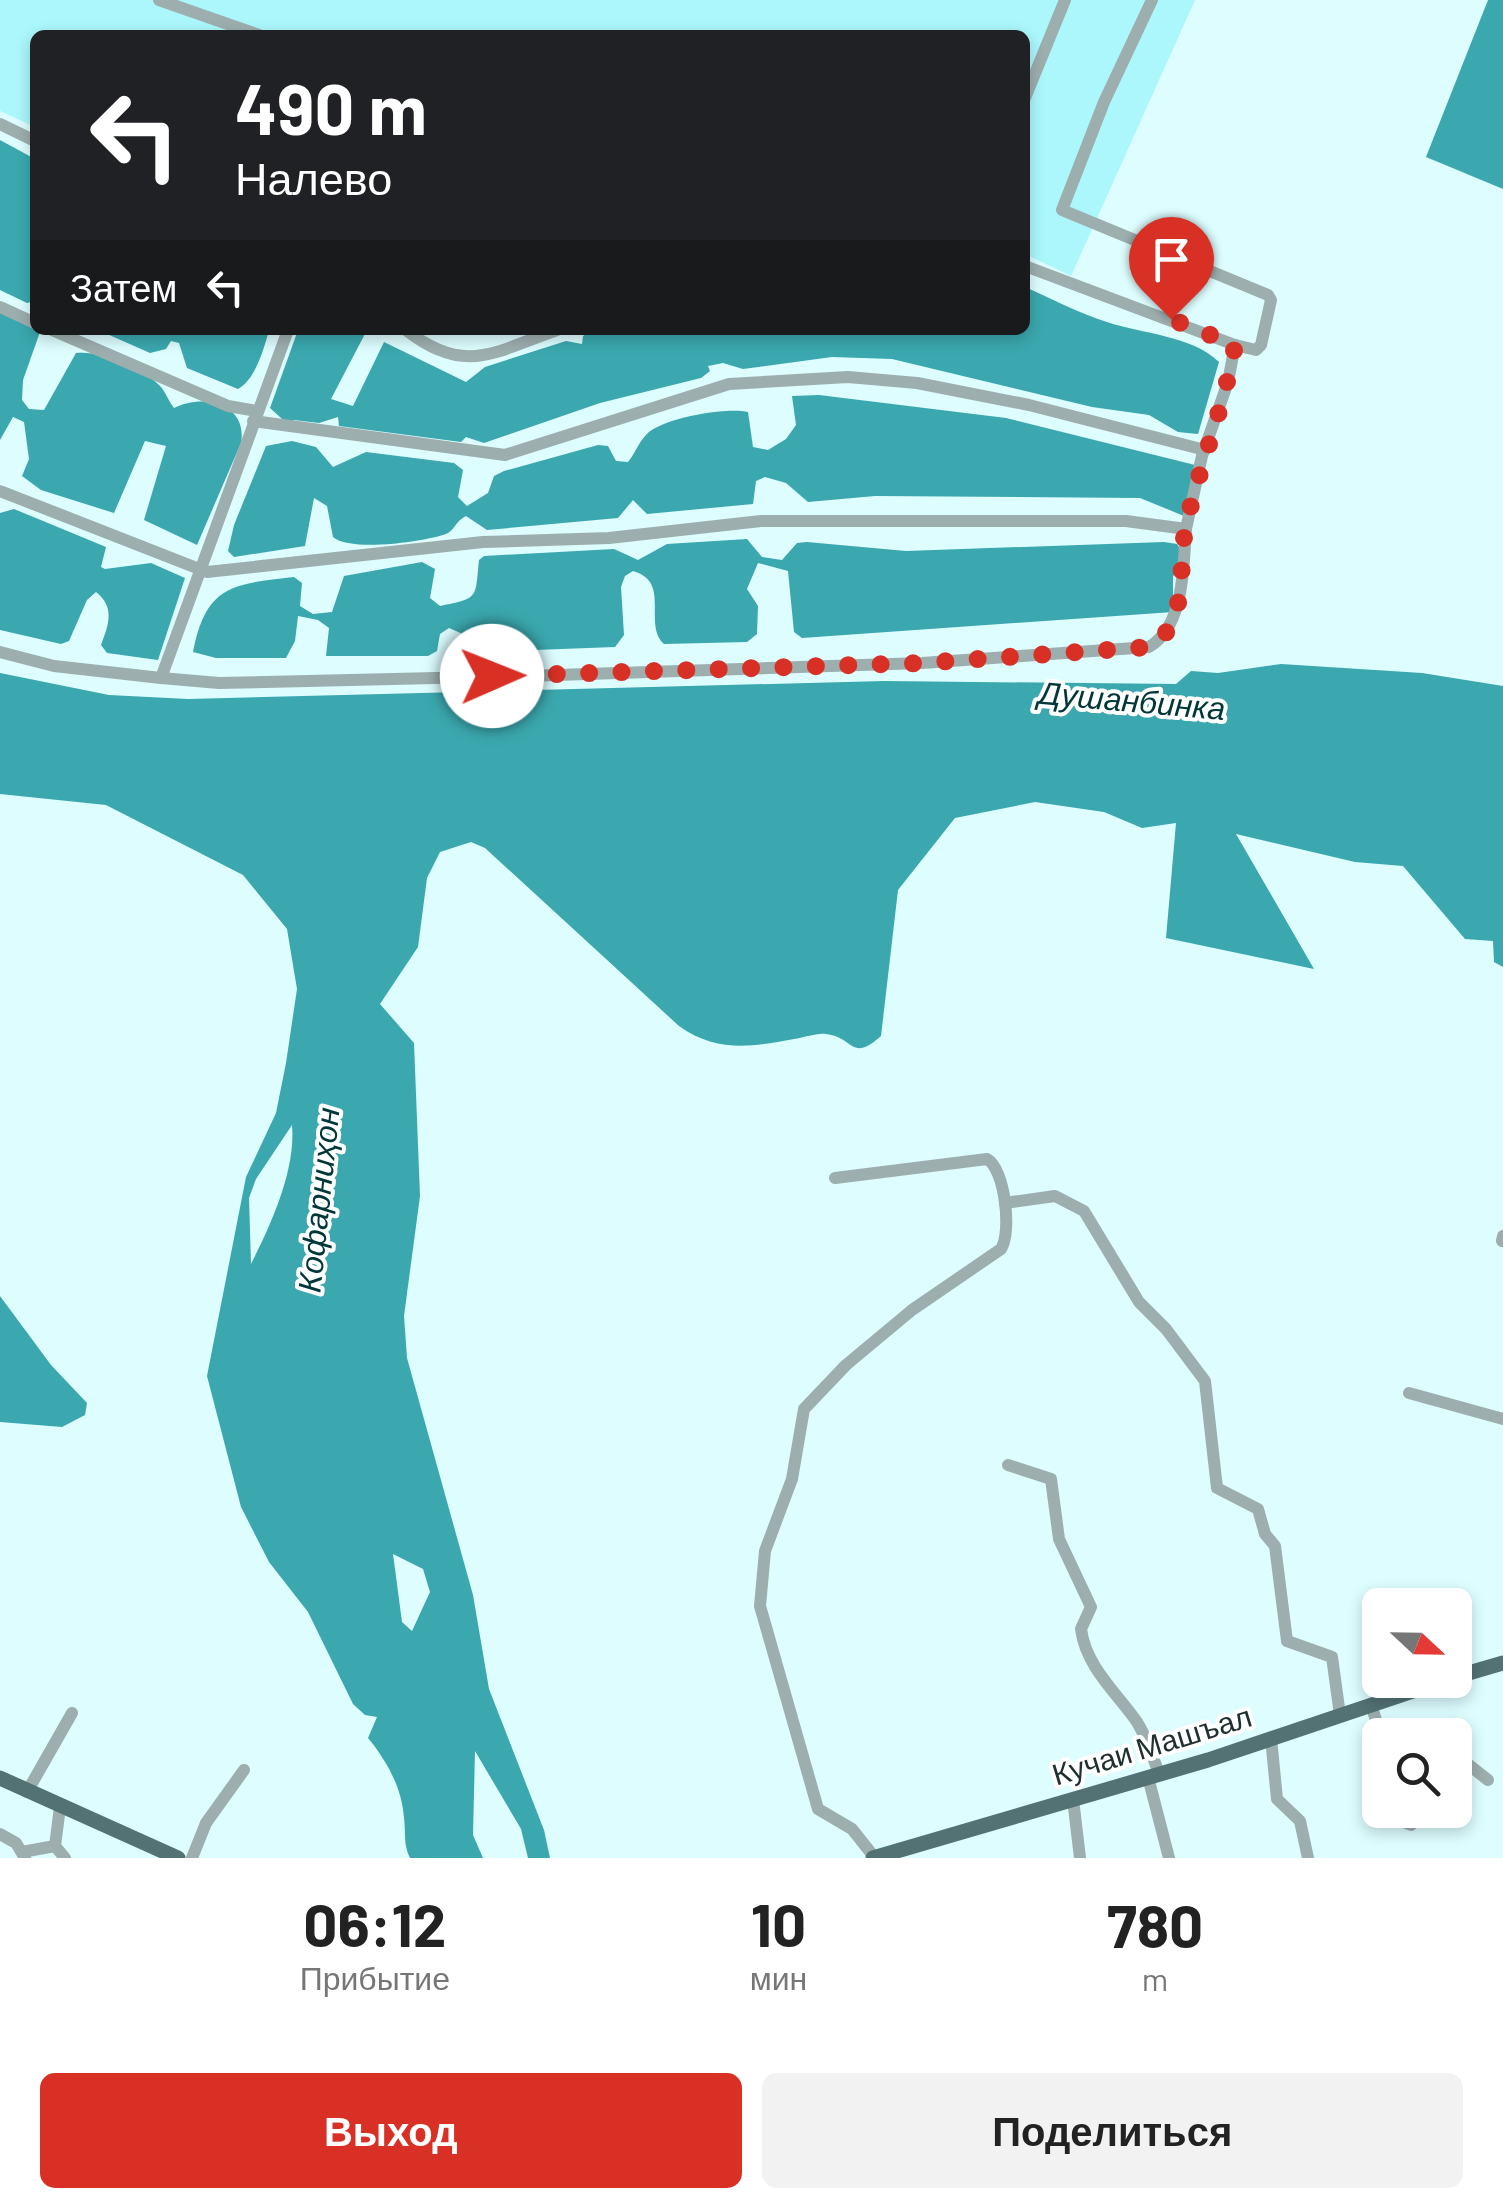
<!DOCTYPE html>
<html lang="ru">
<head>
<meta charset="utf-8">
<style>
	:root { --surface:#fff; --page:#f2f2f2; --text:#222; --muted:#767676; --accent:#d93025 }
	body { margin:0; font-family:Barlow,sans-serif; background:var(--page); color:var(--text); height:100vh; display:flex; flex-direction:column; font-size:38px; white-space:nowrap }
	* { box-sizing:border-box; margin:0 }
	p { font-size:32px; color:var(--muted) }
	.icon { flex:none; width:55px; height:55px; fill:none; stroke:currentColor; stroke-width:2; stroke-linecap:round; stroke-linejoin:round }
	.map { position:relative; height:1858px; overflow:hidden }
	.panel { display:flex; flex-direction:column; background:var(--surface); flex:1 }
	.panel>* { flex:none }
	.hud { position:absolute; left:30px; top:30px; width:1000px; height:305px; border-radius:15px; box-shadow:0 5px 15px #0003; background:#202124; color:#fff; overflow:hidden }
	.needle { width:65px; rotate:112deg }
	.buttons { position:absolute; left:1362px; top:1588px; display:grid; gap:20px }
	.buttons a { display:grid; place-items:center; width:110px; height:110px; border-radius:15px; background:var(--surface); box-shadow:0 5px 15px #0003; font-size:50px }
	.pin { position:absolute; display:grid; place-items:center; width:85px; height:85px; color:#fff; margin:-102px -42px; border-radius:50% 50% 50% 0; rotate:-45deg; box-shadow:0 0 10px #0007 }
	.pin .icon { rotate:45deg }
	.me { position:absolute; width:110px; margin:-55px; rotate:89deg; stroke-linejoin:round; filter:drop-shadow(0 0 8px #0008) }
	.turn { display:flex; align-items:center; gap:35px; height:210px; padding:0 40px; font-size:45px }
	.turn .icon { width:130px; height:130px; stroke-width:2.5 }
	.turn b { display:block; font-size:70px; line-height:85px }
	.then { display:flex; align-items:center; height:95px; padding:0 40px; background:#0003; gap:20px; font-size:38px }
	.eta { display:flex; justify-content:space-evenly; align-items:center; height:170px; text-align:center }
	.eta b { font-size:60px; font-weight:700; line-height:70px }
	.primary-button { display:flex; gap:20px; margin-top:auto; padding:20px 40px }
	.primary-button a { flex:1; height:115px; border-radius:15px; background:var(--accent); color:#fff; font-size:40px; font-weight:700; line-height:115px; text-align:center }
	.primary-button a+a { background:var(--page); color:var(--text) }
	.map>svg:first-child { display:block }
	.green { fill:#abf7fb }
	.water { fill:#3aa8ae; fill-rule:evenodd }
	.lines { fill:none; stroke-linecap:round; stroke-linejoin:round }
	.minor { stroke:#9daeaf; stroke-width:12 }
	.major { stroke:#537274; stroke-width:15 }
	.route { stroke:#d93025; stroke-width:18; stroke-dasharray:0 32.4 }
	.labels { text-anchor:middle; stroke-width:8; stroke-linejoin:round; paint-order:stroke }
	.street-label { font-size:30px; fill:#202f30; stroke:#fff }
	.water-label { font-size:32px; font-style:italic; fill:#013739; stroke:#fff }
</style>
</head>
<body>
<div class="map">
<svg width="1503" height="1858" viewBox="0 0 1503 1858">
	<rect width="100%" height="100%" fill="#ddfdff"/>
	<path class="green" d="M0 0H1195L1071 276 1025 254V35H35V127L0 111Z"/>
	<g class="water">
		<path d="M1488 0H1503V189L1426 157Z"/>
		<path d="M0 140 35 159V301L27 303 0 290Z"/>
		<path d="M1025 287C1052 299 1079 313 1107 322 1142 334 1191 335 1219 362L1198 434 1178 432 1149 415 1092 407 892 359 832 357 743 369 723 363 708 366 710 371 701 378 600 403 484 443 466 437 461 442 339 426 338 417 319 423 294 420 291 427 270 408 298 330H367L331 399 353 406 384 342 466 382 485 367 566 341 582 344 583 336 593 330H1025Z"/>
		<path d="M0 312 40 332 23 380 22 400 29 409 44 410 76 353C101 350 144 368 161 387 166 393 169 402 174 408 203 393 248 403 241 443L197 545 144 520 166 446 145 441 114 513 41 490 22 476 29 459 24 422 13 417 0 440Z"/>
		<path d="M98 330H269C264 349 255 380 238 389L187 368 179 343 171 341 166 349 150 353Z"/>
		<path d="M819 395 1006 418 1199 466 1189 518 1140 498 875 496 808 502 786 483 765 477 756 481 753 504 647 514 633 500 618 518 487 530 466 516C454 522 455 532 443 535 420 542 351 552 333 537L327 506 314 498 305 546 234 557 228 551 234 525 266 446 292 441 316 447 333 467 366 452 454 463 463 470 458 497 467 506 488 493 494 476 504 471 598 445 608 446 616 461 628 462C635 454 638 443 646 435 661 418 726 407 748 412L753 447 768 450 786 439 796 425 792 396Z"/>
		<path d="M14 509 106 547 101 567 105 569 151 563 185 578 158 660 107 653 101 645C109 624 115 607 96 592L87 600 69 641 61 644 0 630V513Z"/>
		<path d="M747 539 762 557 782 560 797 543 807 542 906 551 1164 542 1177 544 1183 553 1173 577V612L802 638 794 632 788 571 758 563 747 589 758 606 757 634 747 642 664 644C642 624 672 582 633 571L625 576 621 587 624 635 615 647 478 652 465 635 449 628 440 634 437 651 428 656H326L329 628 318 620 298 616 295 641 286 658H216L193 652C206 584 234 584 294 577L302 583 300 606 313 614 332 612 344 576 422 562 435 569 430 598 440 606C480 598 475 598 479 560L484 556 614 549 638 560 667 544Z"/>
		<path d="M1281 664 1422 673 1503 686V967L1494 962 1493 941 1465 939 1403 866 1355 862 1236 834 1314 969 1166 938 1176 823 1142 828 1104 812 1035 802 955 818 898 890 881 1036C851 1063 854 1037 826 1034 816 1033 803 1038 794 1039 752 1047 717 1053 679 1026L485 848 471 842 440 852 427 878 418 947 380 1004 414 1043 420 1196 404 1316 407 1358 473 1595 489 1689 544 1830 550 1858H528L521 1829 475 1751 473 1835 483 1858H410C403 1844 406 1833 404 1818 402 1788 387 1761 368 1738L377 1717 365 1715 353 1704 308 1612 269 1562 241 1507 207 1376 246 1177 276 1113 286 1063 297 989 287 929 243 875 106 805 0 794V673L109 695 188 699 884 681 1176 684 1191 671 1218 673ZM292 1125C296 1170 271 1225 251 1264L249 1198 256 1179ZM393 1554 423 1569 430 1592 412 1631 402 1622Z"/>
		<path d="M0 1296 51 1365 87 1403 85 1415 62 1427 0 1422Z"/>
	</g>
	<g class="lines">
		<g class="minor">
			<path d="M159 0 259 35"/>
			<path d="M1025 98 1065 0"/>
			<path d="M0 124 35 141"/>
			<path d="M1025 266 1235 345 1256 350 1261 345 1271 300 1268 295 1062 210 1104 102 1152 0"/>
			<path d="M0 307 35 323"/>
			<path d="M52 330 228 406 257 411"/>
			<path d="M406 330C465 376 494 352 557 330"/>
			<path d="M253 421 505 455 729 384 848 377 917 383 1029 405 1205 450"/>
			<path d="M0 491 207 572 483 542 609 538 761 521H1126L1186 529 1202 456 1228 382 1235 345"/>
			<path d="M0 652 54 666 161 678 288 330"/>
			<path d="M161 678 219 683 526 676 922 663 1149 647C1185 625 1183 567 1186 529"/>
			<path d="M835 1178 987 1159C1005 1169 1012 1232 1001 1249L912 1310 846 1365 804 1409 792 1479 765 1551 760 1606 818 1809 852 1829 875 1858"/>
			<path d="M1005 1203 1055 1196 1084 1211 1139 1302 1166 1329 1205 1381 1217 1488 1258 1509 1265 1534 1275 1546 1287 1641 1332 1657 1340 1715"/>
			<path d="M1502 1241 1503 1236"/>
			<path d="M1409 1393 1503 1419"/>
			<path d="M1008 1465 1051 1479 1059 1539 1091 1607 1081 1629C1086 1667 1116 1692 1137 1722 1147 1738 1152 1756 1159 1773"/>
			<path d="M1371 1705 1381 1735"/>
			<path d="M1271 1738 1277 1799 1300 1821 1308 1858"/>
			<path d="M1455 1754 1488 1780"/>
			<path d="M1148 1777 1169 1858"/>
			<path d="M27 1792 72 1713"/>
			<path d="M1073 1799 1080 1858"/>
			<path d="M60 1807 55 1846 65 1858"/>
			<path d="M1397 1810 1398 1820 1411 1825"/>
			<path d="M0 1834 16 1843 25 1858"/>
			<path d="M22 1852 55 1846"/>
			<path d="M192 1858 206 1823 244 1770"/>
		</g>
		<g class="major">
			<path d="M1455 1677 1503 1663"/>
			<path d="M0 1778 178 1858"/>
			<path d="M873 1858 1208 1760 1446 1680"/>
		</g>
	</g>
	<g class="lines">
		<path class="route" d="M492 676 922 663 1149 647C1160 641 1170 630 1174 618 1184 590 1180 555 1186 525 1200 465 1224 407 1235 345L1171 319"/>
	</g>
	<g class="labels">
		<g class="street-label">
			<text transform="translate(1152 1746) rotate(-17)" y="10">Кучаи Машъал</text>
		</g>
		<g class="water-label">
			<text transform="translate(1132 701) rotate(5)" y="11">Душанбинка</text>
			<text transform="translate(319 1200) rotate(-84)" y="11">Кофарниҳон</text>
		</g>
	</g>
</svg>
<div class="buttons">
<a><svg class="needle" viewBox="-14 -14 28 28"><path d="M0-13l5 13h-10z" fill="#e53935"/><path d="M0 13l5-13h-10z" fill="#767676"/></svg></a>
<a><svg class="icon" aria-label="search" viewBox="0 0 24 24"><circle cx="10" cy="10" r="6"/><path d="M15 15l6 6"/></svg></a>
</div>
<div class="pin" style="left:1171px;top:319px;background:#d93025"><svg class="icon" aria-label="arrive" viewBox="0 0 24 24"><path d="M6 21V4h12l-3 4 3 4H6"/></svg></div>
<svg class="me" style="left:492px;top:676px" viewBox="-20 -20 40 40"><circle r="19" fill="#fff"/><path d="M0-13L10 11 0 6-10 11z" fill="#d93025"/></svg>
<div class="hud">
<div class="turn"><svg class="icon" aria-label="left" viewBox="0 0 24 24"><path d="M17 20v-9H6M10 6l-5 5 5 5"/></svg><div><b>490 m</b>Налево</div></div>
<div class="then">Затем<svg class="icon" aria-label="left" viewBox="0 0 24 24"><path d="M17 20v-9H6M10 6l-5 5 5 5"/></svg></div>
</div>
</div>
<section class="panel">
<div class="eta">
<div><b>06:12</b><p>Прибытие</p></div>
<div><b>10</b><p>мин</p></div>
<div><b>780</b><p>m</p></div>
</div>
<div class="primary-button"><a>Выход</a><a>Поделиться</a></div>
</section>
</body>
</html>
